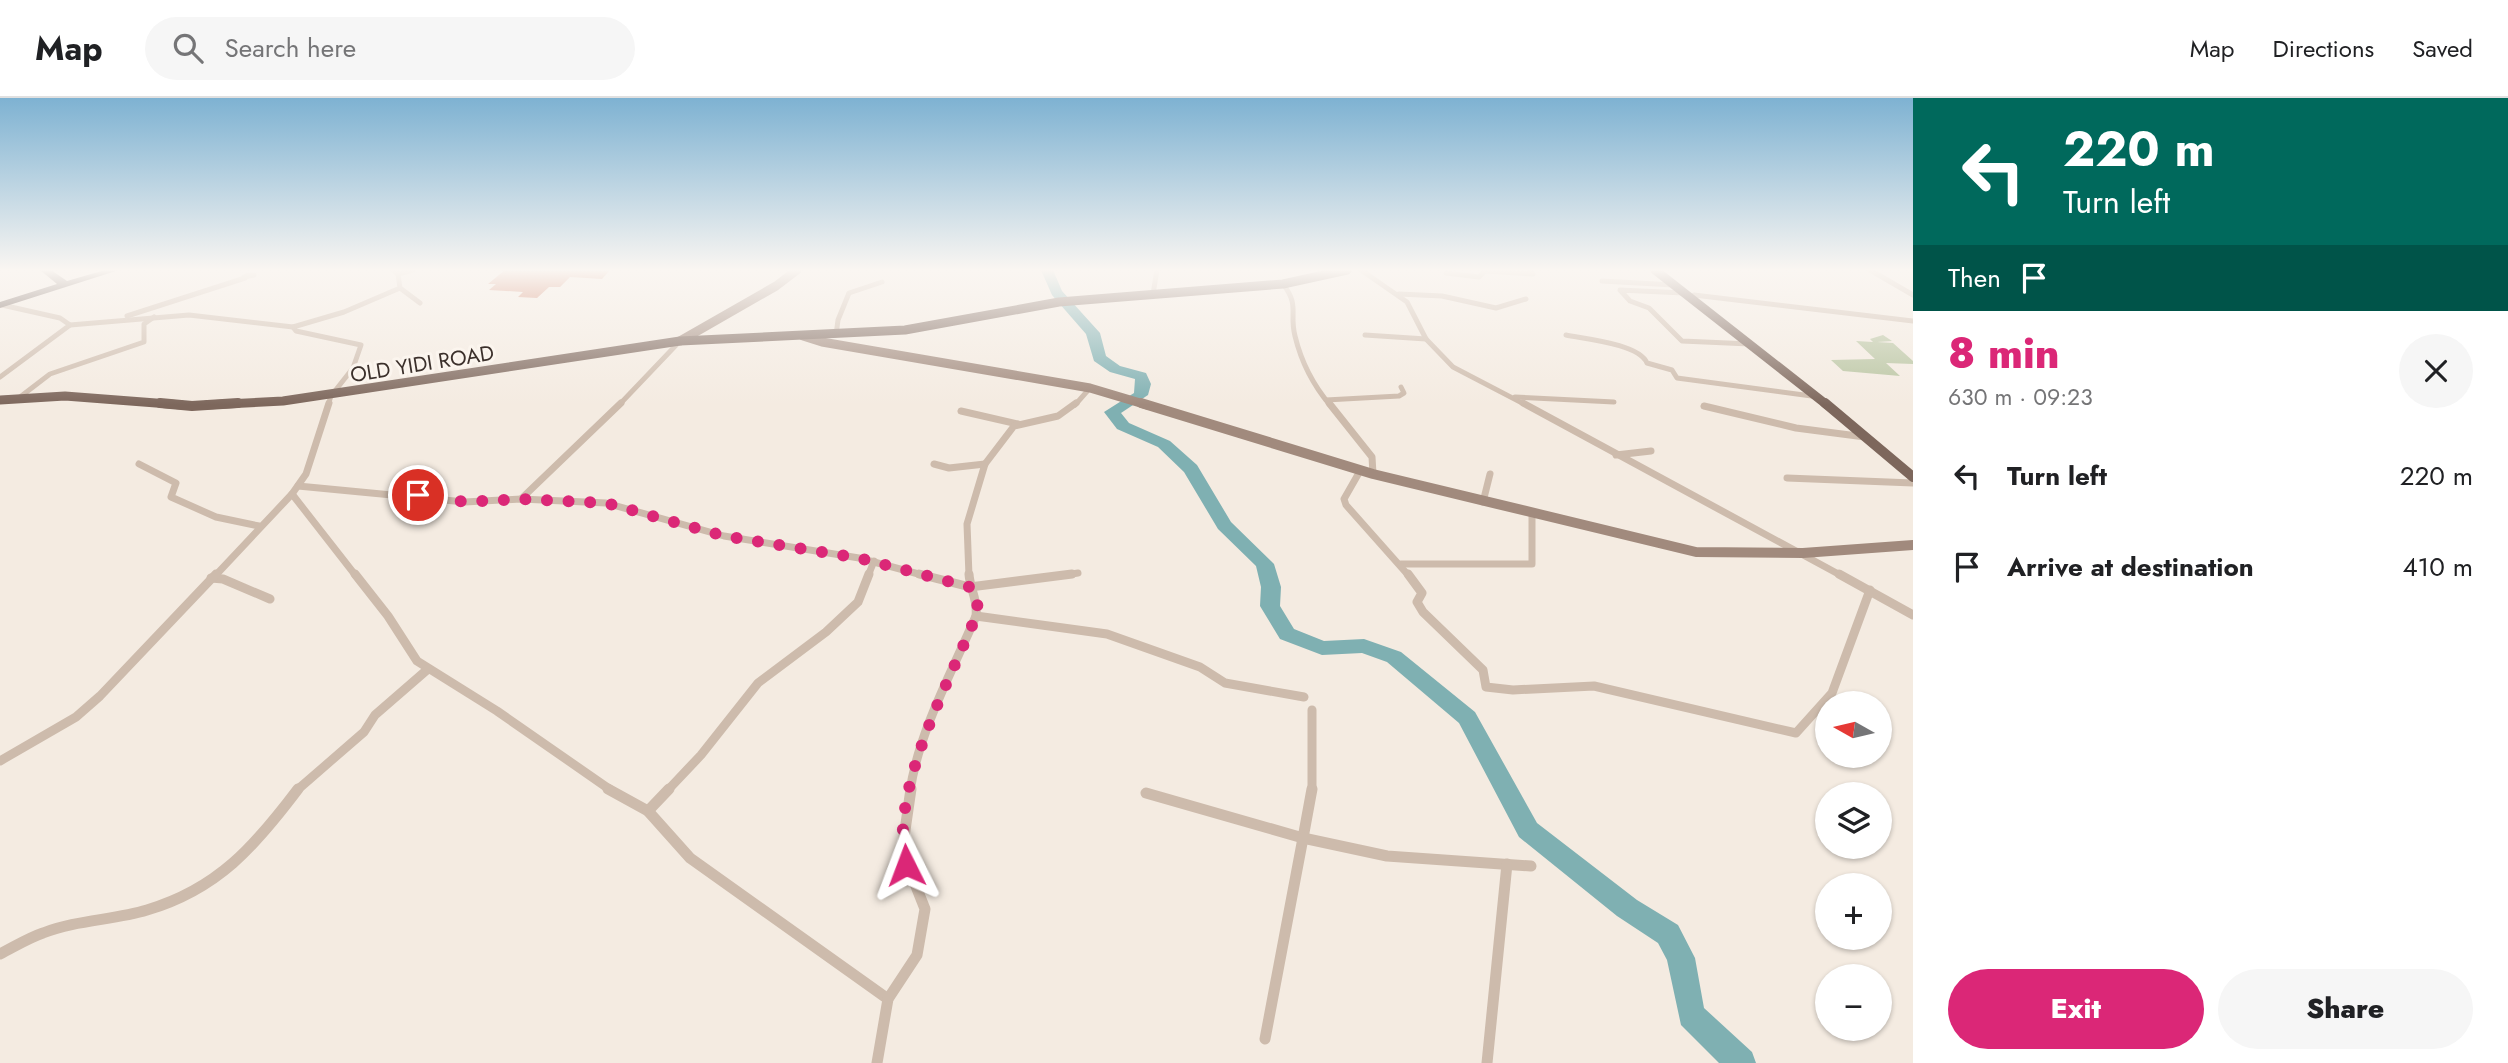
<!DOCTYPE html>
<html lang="en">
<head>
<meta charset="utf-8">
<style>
	:root { --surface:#fff; --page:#f6f6f6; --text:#202124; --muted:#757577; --line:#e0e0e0; --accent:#db2777 }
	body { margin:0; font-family:Jost,sans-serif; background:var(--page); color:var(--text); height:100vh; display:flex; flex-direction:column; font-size:26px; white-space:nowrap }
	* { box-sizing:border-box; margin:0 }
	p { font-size:23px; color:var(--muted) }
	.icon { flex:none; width:38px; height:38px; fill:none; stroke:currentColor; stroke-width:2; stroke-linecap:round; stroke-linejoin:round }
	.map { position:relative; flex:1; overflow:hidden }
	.details { display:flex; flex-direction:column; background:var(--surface); width:595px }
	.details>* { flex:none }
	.banner { background:#00695c; color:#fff; overflow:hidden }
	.needle { width:46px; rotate:278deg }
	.fabs { position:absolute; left:1815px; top:593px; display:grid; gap:14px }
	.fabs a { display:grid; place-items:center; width:77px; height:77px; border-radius:50%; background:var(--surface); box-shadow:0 2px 5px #0004; font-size:35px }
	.pin { position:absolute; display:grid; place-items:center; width:60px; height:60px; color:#fff; margin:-30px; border:4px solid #fff; border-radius:50%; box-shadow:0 2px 7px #0007 }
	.me { position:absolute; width:77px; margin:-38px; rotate:357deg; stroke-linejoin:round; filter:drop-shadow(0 0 5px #0008) }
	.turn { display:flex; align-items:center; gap:24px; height:147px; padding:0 35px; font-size:32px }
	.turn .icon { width:91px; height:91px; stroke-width:2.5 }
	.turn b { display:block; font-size:49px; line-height:60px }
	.then { display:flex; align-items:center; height:66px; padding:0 35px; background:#0003; gap:14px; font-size:26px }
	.round { display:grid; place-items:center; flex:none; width:74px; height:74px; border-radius:37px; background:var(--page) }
	.overview { display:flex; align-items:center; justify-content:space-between; height:119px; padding:0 35px }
	h1 { font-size:42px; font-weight:800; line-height:52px; color:var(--accent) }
	.button { display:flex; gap:14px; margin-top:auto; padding:14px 35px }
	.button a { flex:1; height:80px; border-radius:42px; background:var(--accent); color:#fff; font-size:28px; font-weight:800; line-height:80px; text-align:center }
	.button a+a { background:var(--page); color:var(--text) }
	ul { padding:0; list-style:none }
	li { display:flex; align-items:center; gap:21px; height:91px; padding:0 35px }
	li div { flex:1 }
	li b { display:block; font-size:26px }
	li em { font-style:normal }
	header { display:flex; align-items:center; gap:42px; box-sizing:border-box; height:98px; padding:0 35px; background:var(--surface); border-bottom:2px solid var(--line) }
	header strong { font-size:33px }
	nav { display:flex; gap:38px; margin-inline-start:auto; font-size:24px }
	.search { width:490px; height:63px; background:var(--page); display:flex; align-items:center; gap:18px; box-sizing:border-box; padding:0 24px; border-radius:38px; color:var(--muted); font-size:26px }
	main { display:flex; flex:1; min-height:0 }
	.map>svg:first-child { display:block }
	.green { fill:#b8c4a0 }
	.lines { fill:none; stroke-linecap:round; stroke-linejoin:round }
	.river { fill:#7fb0b2; fill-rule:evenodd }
	.building { fill:#c8694b }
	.street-far3 { stroke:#cdbbac; stroke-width:5 }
	.street-far2 { stroke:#cdbbac; stroke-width:7 }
	.street-far1 { stroke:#cdbbac; stroke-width:9 }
	.street { stroke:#cdbbac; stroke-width:11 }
	.secondary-far1 { stroke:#a18a7d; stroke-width:9 }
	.secondary { stroke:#a18a7d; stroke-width:10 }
	.primary-far1 { stroke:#7d675c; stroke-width:9 }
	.primary { stroke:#7d675c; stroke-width:10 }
	.highway { fill:#5c4a42; fill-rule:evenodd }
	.route { stroke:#db2777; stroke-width:12; stroke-dasharray:0 21.6 }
	.labels { text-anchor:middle; stroke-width:6; stroke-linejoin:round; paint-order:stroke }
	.far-street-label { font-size:21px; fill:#3b302b; stroke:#fbf5ee }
</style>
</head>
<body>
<header>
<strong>Map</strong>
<div class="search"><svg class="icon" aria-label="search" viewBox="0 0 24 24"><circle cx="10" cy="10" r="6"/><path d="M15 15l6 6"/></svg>Search here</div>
<nav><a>Map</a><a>Directions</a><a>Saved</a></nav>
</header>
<main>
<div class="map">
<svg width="1913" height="965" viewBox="0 0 1913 965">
	<rect width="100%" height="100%" fill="#f4ebe1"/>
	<path class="green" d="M1883 237 1892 243 1877 244 1893 245 1913 263V266L1886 265 1900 278 1843 273 1831 262 1875 261 1856 243 1873 244 1870 241Z"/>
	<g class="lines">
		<path class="river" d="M1041 172H1053L1062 193 1100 235 1106 258 1120 268 1146 275 1151 286 1148 297 1121 315 1129 325 1170 343 1197 367 1231 424 1274 466 1281 489 1280 508 1294 531 1324 543 1364 541 1401 554 1475 614 1537 725 1637 802 1678 827 1695 860 1704 910 1752 954 1756 965H1719L1681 927 1667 862 1658 845 1617 818 1519 739 1459 625 1387 564 1362 555 1322 557 1280 541 1260 508 1261 489 1256 468 1218 431 1184 374 1158 349 1117 331 1104 314 1134 295 1135 281 1110 274 1094 263 1086 236 1052 197Z"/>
	</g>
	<path class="building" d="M505 172H610L602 181 570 179 560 189H549L537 200 518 199 523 194 489 192 496 186H488Z"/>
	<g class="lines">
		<g class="street-far3">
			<path d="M393 172 398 176 400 190 420 205"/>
			<path d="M1361 172 1407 204 1426 241 1453 269 1526 307"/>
			<path d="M1870 172 1913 197"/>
			<path d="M1446 175 1479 179 1485 173 1533 176 1530 172"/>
			<path d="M398 176 413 172"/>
			<path d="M248 177H254L244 179Z"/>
			<path d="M1602 183 1674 187"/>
			<path d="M1283 186C1300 208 1289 215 1295 238 1301 263 1314 288 1330 307"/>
			<path d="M1684 195 1620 192 1630 203 1649 210 1682 243 1750 246"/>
			<path d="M1153 196 1157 172"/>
			<path d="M1399 196 1442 198 1496 210 1526 201"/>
			<path d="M1694 197 1913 223"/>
			<path d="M127 218 245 180"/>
			<path d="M70 227 189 217 293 229 344 214 400 190"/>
			<path d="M293 229 296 233 361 247 353 270 331 298 328 307"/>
			<path d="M836 237 838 222 849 195 882 184"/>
			<path d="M1365 237 1426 241"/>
			<path d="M1566 237C1586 241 1639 246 1647 265L1672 272 1677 280 1819 299"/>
			<path d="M0 279 70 227 60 220 2 207"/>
			<path d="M20 299 50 276 144 244V226L154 219"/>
			<path d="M1515 299 1614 304"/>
			<path d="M1326 302 1399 298 1404 295 1401 289"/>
			<path d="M619 307 680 243"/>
			<path d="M1075 307 1090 290"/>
		</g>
		<g class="street-far2">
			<path d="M1329 305 1372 359 1373 376"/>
			<path d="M1523 305 1842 478"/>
			<path d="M1704 308 1796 330 1865 339"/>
			<path d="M961 313 1018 326"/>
			<path d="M1616 357 1651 353"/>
			<path d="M139 366 176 385 171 399 216 419 259 428"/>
			<path d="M934 366 949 370 985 366"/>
			<path d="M1360 373 1344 401 1346 407 1409 478"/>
			<path d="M1787 380 1913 385"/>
			<path d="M298 388 465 404 521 401 606 405 724 438 859 460 926 478"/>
			<path d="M292 396 356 478"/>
			<path d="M521 401 621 305"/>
			<path d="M1483 404 1490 376"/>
			<path d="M1401 466H1532V415"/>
			<path d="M215 478 292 396 306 376 329 305"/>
			<path d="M868 478 874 463"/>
			<path d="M969 478 967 426 985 366 1014 328 1058 318 1076 305"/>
			<path d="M1059 478 1078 475"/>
		</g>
		<g class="street-far1">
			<path d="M355 476 388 518 417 563 497 613 612 693"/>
			<path d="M919 476 970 489 1072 476"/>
			<path d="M1408 476 1422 495 1417 504 1423 514 1483 572 1486 589 1513 592 1594 588 1796 635 1832 595 1870 492"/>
			<path d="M1839 476 1913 517"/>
			<path d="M211 480 223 481 270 501"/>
			<path d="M976 518 1107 536 1200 569 1225 585 1304 599"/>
			<path d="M1312 612V693"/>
			<path d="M0 663 76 619 100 598 216 476"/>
			<path d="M296 693 364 634 375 617 428 571"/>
			<path d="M667 693 701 657 758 585 826 534 858 504 869 476"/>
			<path d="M910 693C919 633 952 574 976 518 978 501 970 492 969 476"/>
		</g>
		<g class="street">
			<path d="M608 691 648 713 690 760 888 901"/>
			<path d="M1146 695 1303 740 1312 691"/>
			<path d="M648 713 669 691"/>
			<path d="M0 856C14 849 28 840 43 835 76 822 114 822 147 812 218 791 255 748 298 691"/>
			<path d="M1265 941 1303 740 1387 758 1531 768"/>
			<path d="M877 965 888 901 917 857 925 811 902 753 911 691"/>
			<path d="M1487 965 1507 766"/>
		</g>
		<g class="secondary-far1">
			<path d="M803 238 822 244 1090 290 1147 307"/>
			<path d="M680 243 776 188 797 172"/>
		</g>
		<path class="secondary" d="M1141 305 1373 376 1696 454 1803 455 1913 447"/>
		<g class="primary-far1">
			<path d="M1655 172 1827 307"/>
			<path d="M0 302 65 298 182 307"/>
			<path d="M206 307 283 303 680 243 905 232 1059 204 1283 186 1347 172"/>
		</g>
		<g class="primary">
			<path d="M160 305 192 308 238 305"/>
			<path d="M1825 305 1913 379"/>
		</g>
		<path class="highway" d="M40 172H51L67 183 105 172H119L0 210V204L57 186Z"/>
	</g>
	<linearGradient id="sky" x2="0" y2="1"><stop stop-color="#7eb2d2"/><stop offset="0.56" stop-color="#faf6f2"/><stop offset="1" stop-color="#faf6f2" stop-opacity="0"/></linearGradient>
	<rect width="1913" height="307" fill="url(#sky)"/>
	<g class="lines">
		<path class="route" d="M418 397 465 404 521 401 606 405 724 438 859 460 970 489 978 502 976 518C949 585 888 695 906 767"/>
	</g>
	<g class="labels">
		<g class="far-street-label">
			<text transform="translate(422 266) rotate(-9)" y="7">OLD YIDI ROAD</text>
		</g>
	</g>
</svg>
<div class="fabs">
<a><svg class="needle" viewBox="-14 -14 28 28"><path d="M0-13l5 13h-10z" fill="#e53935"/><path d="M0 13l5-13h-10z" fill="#757577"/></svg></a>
<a><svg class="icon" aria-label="layers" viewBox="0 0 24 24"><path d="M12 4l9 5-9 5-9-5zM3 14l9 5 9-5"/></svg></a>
<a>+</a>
<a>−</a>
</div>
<div class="pin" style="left:418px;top:397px;background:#d93025"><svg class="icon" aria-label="arrive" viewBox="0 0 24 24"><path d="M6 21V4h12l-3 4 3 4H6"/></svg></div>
<svg class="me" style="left:906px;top:767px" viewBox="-20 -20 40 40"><path d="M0-17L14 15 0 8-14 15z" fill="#db2777" stroke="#fff" stroke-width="4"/></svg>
</div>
<section class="details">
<div class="banner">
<div class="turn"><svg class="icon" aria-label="left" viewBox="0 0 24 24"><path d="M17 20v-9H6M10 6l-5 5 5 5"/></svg><div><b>220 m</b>Turn left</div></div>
<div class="then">Then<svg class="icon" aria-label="arrive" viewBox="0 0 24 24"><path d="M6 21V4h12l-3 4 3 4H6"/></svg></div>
</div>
<div class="overview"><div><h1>8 min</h1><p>630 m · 09:23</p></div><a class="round"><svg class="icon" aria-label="close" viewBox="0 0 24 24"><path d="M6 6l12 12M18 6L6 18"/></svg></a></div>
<ul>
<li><svg class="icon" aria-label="left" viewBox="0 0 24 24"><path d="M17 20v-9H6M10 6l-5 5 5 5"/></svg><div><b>Turn left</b></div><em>220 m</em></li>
<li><svg class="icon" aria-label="arrive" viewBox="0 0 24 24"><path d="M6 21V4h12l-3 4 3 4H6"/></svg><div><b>Arrive at destination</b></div><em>410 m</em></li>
</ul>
<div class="button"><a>Exit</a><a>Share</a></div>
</section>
</main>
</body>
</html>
